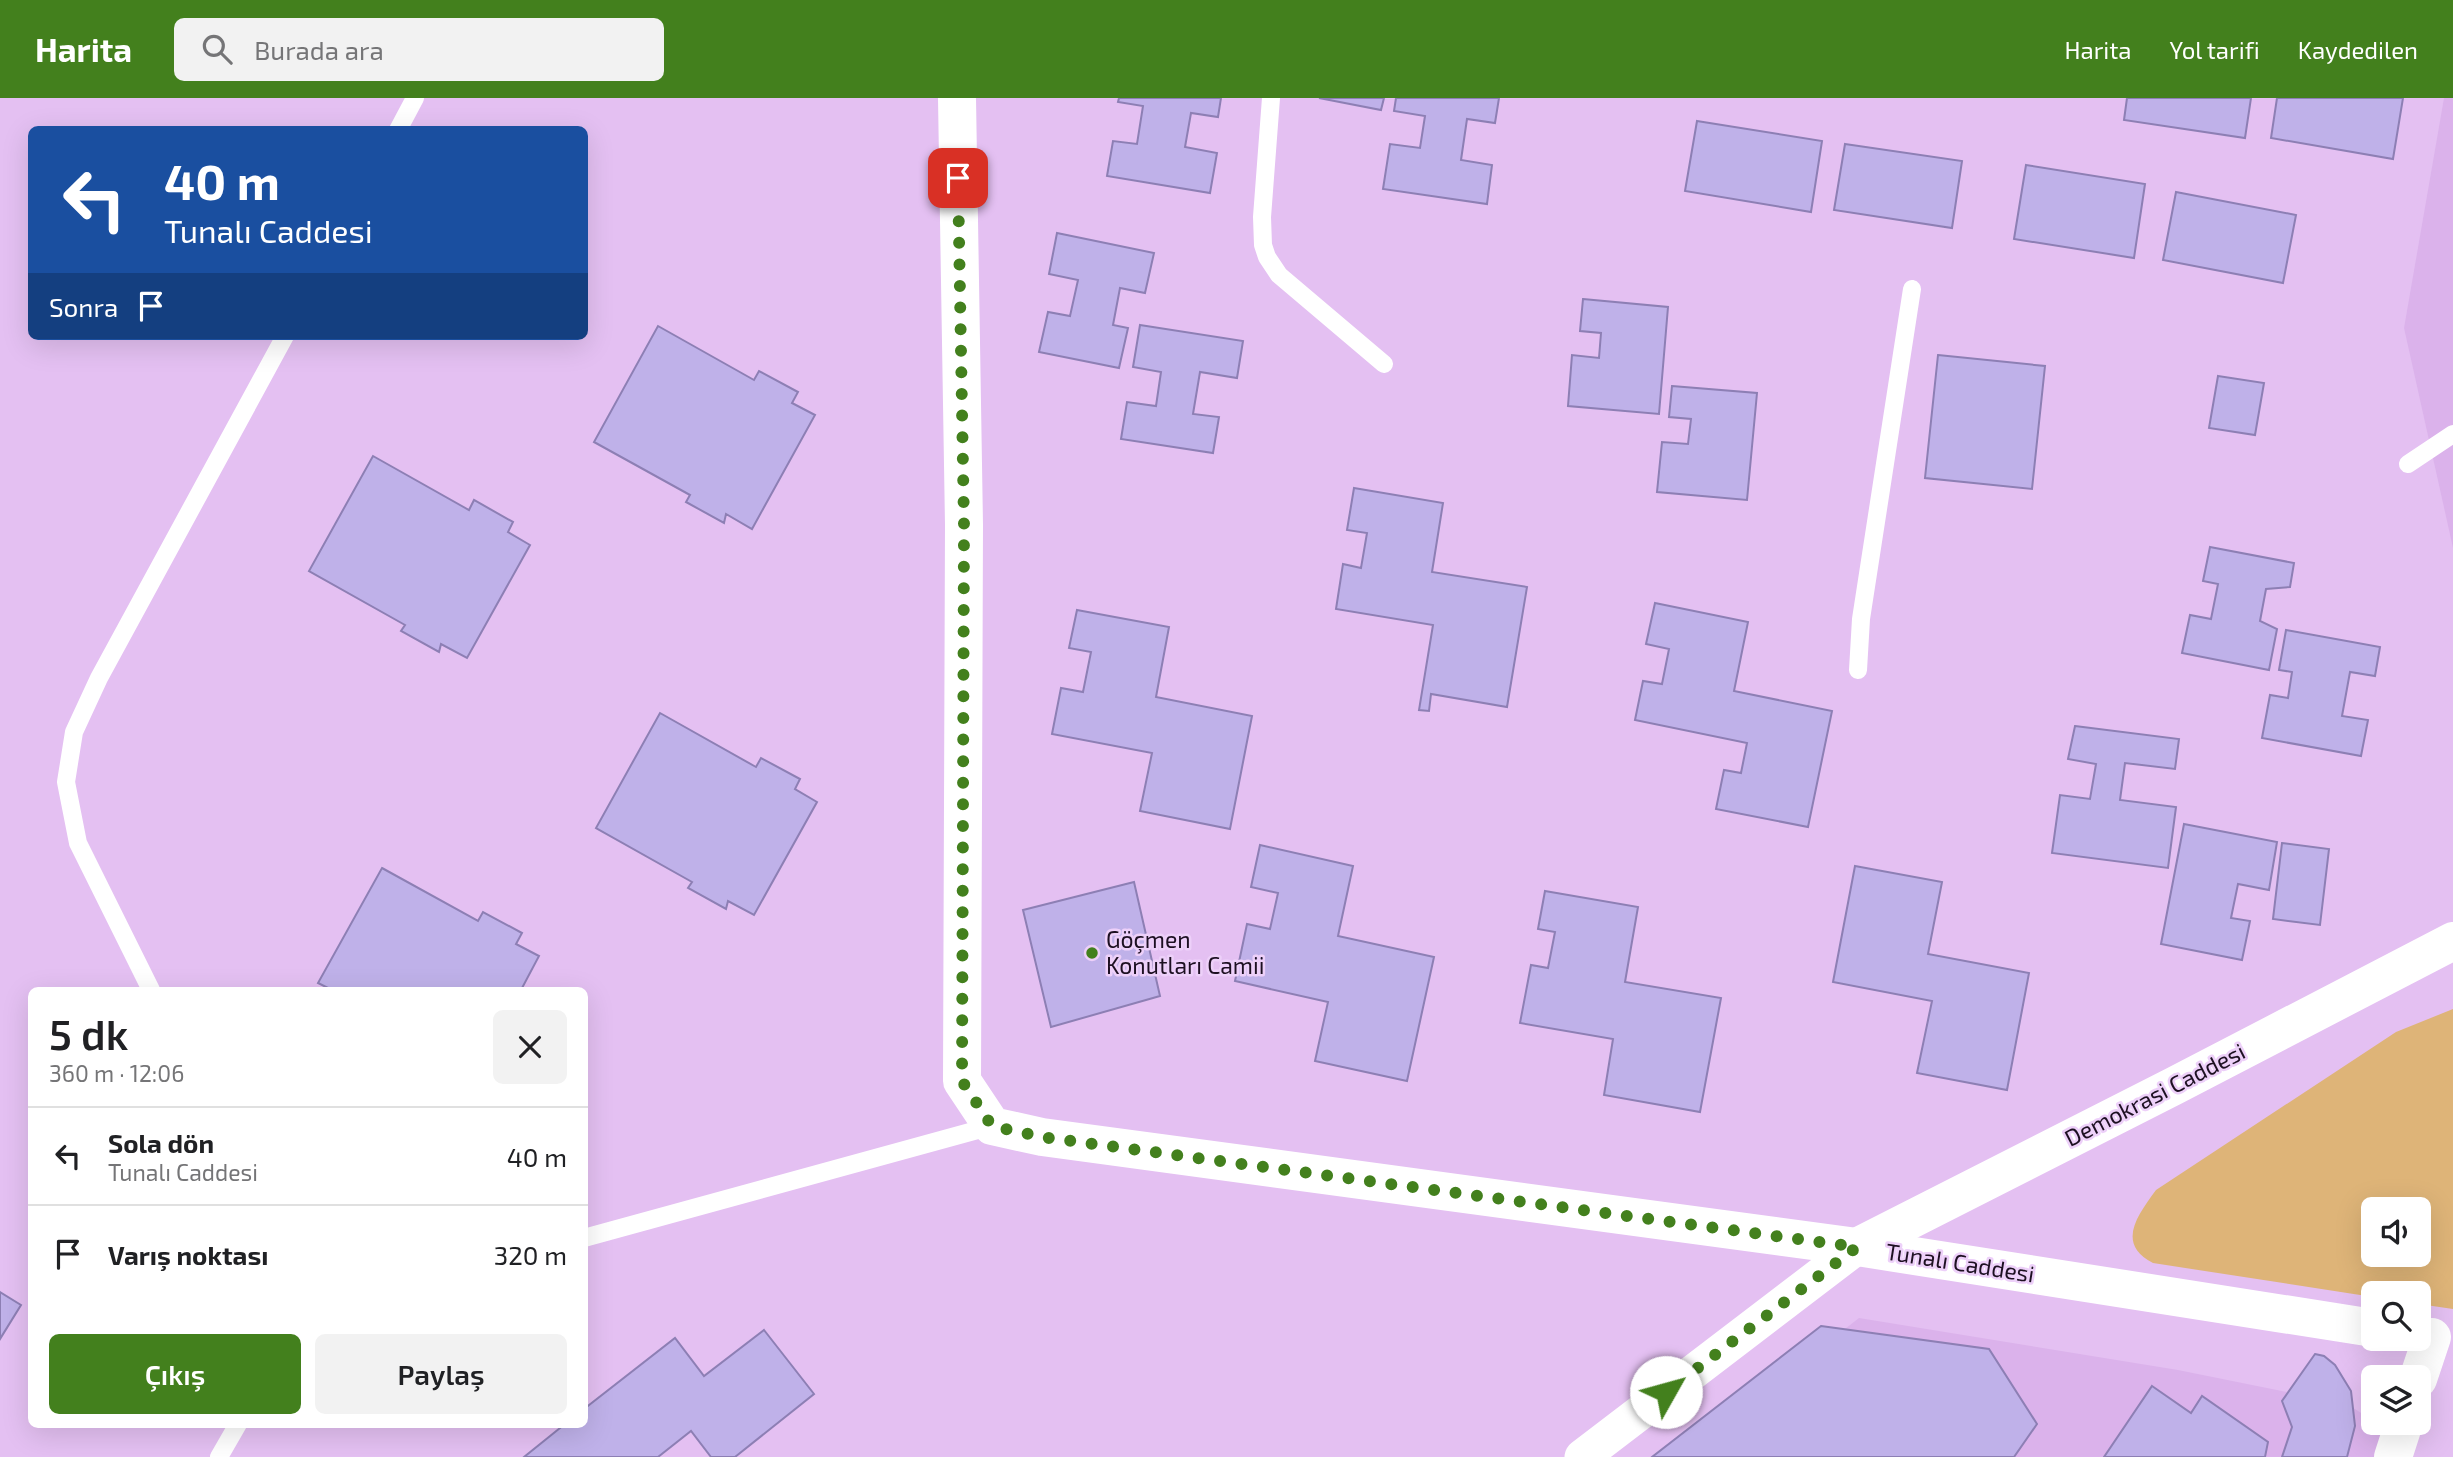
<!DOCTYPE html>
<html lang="tr">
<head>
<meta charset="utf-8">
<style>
	:root { --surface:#fff; --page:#f2f2f2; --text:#202124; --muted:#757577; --line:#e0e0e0; --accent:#43801d }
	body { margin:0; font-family:"Exo 2",sans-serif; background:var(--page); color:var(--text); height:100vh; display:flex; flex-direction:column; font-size:26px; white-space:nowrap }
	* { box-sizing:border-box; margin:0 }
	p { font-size:23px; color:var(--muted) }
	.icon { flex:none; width:38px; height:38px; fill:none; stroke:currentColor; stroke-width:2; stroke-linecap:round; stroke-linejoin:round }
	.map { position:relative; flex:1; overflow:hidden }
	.panel { position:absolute; left:28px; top:889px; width:560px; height:441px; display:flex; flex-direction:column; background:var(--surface); border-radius:10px; box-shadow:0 7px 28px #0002 }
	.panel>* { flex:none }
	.banner { position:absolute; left:28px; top:28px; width:560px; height:214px; border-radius:10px; box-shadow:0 7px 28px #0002; background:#1a4fa0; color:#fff; overflow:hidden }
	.tools { position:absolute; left:2361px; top:1099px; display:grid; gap:14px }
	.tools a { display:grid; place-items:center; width:70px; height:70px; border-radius:10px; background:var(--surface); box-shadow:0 7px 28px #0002; font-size:35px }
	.pin { position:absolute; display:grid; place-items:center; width:60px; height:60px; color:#fff; margin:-30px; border-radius:14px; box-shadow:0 4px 10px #0006 }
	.me { position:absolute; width:77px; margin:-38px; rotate:52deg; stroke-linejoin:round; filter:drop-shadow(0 0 5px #0008) }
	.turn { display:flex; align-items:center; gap:24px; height:147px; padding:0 21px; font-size:32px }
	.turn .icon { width:91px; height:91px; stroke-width:2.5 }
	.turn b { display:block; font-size:49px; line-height:60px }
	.then { display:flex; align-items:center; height:66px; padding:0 21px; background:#0003; gap:14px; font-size:26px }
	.round { display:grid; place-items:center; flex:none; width:74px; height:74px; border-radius:10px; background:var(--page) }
	.summary { display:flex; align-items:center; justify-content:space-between; height:119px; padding:0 21px }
	h1 { font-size:42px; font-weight:600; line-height:52px }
	.button { display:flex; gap:14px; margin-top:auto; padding:14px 21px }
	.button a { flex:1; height:80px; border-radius:10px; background:var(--accent); color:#fff; font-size:28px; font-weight:600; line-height:80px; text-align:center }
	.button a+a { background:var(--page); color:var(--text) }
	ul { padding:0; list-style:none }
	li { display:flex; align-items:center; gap:21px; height:98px; padding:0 21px; border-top:2px solid var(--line) }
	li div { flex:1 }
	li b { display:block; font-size:26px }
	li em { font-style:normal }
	header { display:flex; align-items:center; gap:42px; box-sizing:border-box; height:98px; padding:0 35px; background:var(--accent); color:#fff }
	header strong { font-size:33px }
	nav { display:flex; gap:38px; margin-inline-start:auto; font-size:24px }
	.search { width:490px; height:63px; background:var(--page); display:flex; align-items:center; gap:18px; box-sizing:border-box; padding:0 24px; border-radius:10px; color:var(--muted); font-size:26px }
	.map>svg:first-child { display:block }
	.built { fill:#dbb2eb }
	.green { fill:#deb478; fill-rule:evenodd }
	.building { fill:#bfb1e9; stroke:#8d7fb4; stroke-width:2 }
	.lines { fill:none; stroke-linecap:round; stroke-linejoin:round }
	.service { stroke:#fff; stroke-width:18 }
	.minor { stroke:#fff; stroke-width:35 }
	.tertiary { stroke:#fff; stroke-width:38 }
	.route { stroke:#43801d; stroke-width:12; stroke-dasharray:0 21.6 }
	.poi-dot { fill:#43801d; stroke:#edd0f9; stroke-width:2.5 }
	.labels { text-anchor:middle; stroke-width:5; stroke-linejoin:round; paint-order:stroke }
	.poi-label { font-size:23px; fill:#1d1022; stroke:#edd0f9; text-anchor:start }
	.street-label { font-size:23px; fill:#1d1022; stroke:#edd0f9 }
</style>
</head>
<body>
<header>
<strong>Harita</strong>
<div class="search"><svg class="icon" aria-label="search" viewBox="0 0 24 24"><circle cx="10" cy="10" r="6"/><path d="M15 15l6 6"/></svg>Burada ara</div>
<nav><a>Harita</a><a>Yol tarifi</a><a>Kaydedilen</a></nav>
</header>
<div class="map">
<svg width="2453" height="1359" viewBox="0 0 2453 1359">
	<rect width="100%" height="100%" fill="#e4c0f2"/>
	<g class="built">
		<path d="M2444 0H2453V450L2404 230Z"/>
		<path d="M1859 1220 2178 1272 2347 1306 2377 1325 2390 1348 2393 1359H1681Z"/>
	</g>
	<path class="green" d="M2453 911V1211L2419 1206 2418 1195H2373V1199L2153 1165C2116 1146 2137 1118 2156 1092L2396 934ZM2373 1111H2418V1157H2373Z"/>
	<g class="building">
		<path d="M1119 0H1221L1218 19 1191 15 1185 49 1217 55 1210 95 1107 78 1113 43 1137 46 1143 8 1118 4Z"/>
		<path d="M1319 0H1384L1381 12Z"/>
		<path d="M1396 0H1499L1495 25 1467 21 1461 62 1492 67 1487 106 1383 91 1390 46 1420 50 1425 18 1394 13Z"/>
		<path d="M2127 0H2251L2245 40 2124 22Z"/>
		<path d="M2277 0H2403L2393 61 2271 40Z"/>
		<path d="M1697 23 1822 43 1811 114 1685 93Z"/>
		<path d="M1845 46 1962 63 1952 130 1834 112Z"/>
		<path d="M2026 67 2145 86 2134 160 2014 141Z"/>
		<path d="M2176 94 2296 117 2283 185 2163 162Z"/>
		<path d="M1057 135 1154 155 1145 195 1120 190 1113 227 1128 230 1119 270 1039 254 1048 214 1070 218 1078 182 1049 176Z"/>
		<path d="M1583 201 1668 209 1659 316 1568 308 1572 257 1599 260 1601 235 1580 233Z"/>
		<path d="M1140 227 1243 243 1237 280 1200 274 1193 316 1219 319 1213 355 1121 341 1127 304 1156 308 1161 274 1133 269Z"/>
		<path d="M658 228 754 282 759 273 798 294 792 305 815 317 752 431 726 416 724 425 686 404 690 397 594 344Z"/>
		<path d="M1938 257 2045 268 2032 391 1925 380Z"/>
		<path d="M2218 278 2264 285 2255 337 2209 330Z"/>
		<path d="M1672 288 1757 295 1747 402 1657 394 1662 344 1688 346 1691 321 1669 319Z"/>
		<path d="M373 358 469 412 474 402 513 424 508 434 530 447 467 560 441 546 439 554 401 533 405 527 309 473Z"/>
		<path d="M1354 390 1443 405 1432 474 1527 489 1507 609 1431 596 1429 613 1419 612 1433 527 1336 511 1343 466 1361 470 1367 435 1347 432Z"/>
		<path d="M2210 449 2294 465 2290 489 2266 491 2260 523 2277 531 2269 572 2182 555 2190 517 2211 521 2218 486 2203 483Z"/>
		<path d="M1655 505 1748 524 1734 593 1832 613 1808 729 1716 711 1724 672 1741 675 1747 645 1635 622 1643 583 1662 586 1669 551 1646 546Z"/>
		<path d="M1077 512 1169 529 1156 599 1252 618 1230 731 1140 713 1152 655 1052 636 1061 590 1083 594 1091 554 1069 550Z"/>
		<path d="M2286 532 2380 549 2375 578 2350 574 2342 618 2368 622 2361 658 2262 640 2270 597 2288 600 2292 574 2279 572Z"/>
		<path d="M660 615 756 669 761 660 800 681 795 691 817 704 754 817 728 803 726 811 688 790 692 784 596 730Z"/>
		<path d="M2075 628 2179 641 2175 671 2125 665 2120 702 2176 709 2168 770 2052 755 2060 697 2090 701 2096 666 2068 661Z"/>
		<path d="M2184 726 2277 744 2269 792 2238 786 2231 820 2250 823 2242 862 2161 846Z"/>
		<path d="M2282 745 2329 751 2320 827 2273 821Z"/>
		<path d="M1260 747 1353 768 1338 838 1434 859 1407 983 1315 963 1328 904 1235 883 1247 826 1270 831 1278 795 1251 789Z"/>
		<path d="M1855 768 1942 784 1928 856 2029 875 2007 992 1917 975 1932 903 1833 884Z"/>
		<path d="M382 770 478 823 483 814 522 835 516 846 539 858 521 892H332L318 885Z"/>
		<path d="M1134 784 1160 898 1051 929 1023 812Z"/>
		<path d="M1545 793 1638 809 1625 884 1721 900 1700 1014 1604 997 1613 941 1520 925 1531 867 1548 870 1555 834 1538 831Z"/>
		<path d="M0 1194 21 1207 0 1241Z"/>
		<path d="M1821 1228 1989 1251 2037 1326 2014 1359H1652Z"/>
		<path d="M764 1232 814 1296 735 1359H711L691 1333 658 1359H524L565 1326H584V1311L675 1240 704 1278Z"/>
		<path d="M2315 1256 2324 1258 2335 1267 2351 1293 2355 1328 2347 1359H2282L2292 1329 2282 1303Z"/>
		<path d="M2152 1288 2191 1315 2202 1298 2268 1344 2265 1359H2104Z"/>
	</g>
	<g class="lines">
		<g class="service">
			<path d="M1271 0 1262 119 1263 147 1267 159 1279 177 1384 266"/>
			<path d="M398 32 415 0"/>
			<path d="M2408 366 2453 336"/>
			<path d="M1858 572 1861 521 1912 191"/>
			<path d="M151 892 78 745 66 684 74 634 99 580 285 238"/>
			<path d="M584 1140 992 1028"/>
			<path d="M219 1359 238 1326"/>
		</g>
		<path class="minor" d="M1582 1359 1857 1149"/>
		<g class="tertiary">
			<path d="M957 0 964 427 962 983 992 1028 1042 1039 1857 1149 2373 1230"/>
			<path d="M1857 1149 2174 988 2453 843"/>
			<path d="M2418 1281 2432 1239"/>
			<path d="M2393 1359 2404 1325"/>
		</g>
	</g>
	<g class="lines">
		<path class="route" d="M958 80 964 427 962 983 992 1028 1042 1039 1857 1149 1666 1294"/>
	</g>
	<circle class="poi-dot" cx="1092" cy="855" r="7"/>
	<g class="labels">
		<g class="poi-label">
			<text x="1106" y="850">Göçmen<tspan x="1106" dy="26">Konutları Camii</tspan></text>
		</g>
		<g class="street-label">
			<text transform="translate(2155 997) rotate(-27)" y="8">Demokrasi Caddesi</text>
			<text transform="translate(1960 1165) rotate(9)" y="8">Tunalı Caddesi</text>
		</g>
	</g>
</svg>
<div class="tools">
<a><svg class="icon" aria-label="sound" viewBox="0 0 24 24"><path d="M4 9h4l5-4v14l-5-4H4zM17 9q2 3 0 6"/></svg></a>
<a><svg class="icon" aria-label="search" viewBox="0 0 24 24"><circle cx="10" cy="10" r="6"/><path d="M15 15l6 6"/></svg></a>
<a><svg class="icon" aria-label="layers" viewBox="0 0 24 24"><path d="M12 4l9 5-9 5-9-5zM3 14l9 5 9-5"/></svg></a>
</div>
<div class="pin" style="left:958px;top:80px;background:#d93025"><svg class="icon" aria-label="arrive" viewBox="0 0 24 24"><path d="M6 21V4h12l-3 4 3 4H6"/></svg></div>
<svg class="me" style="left:1666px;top:1294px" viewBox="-20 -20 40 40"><circle r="19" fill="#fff"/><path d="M0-13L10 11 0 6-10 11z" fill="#43801d"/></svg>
<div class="banner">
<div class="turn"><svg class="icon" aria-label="left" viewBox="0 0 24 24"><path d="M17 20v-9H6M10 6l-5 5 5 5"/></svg><div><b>40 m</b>Tunalı Caddesi</div></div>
<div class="then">Sonra<svg class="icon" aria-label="arrive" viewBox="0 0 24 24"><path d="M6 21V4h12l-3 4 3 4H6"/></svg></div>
</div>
<section class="panel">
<div class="summary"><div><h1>5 dk</h1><p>360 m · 12:06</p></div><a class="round"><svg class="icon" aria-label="close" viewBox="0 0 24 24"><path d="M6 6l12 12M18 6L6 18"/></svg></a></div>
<ul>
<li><svg class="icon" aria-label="left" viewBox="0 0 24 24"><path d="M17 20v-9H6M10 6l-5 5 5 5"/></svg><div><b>Sola dön</b><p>Tunalı Caddesi</p></div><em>40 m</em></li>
<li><svg class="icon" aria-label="arrive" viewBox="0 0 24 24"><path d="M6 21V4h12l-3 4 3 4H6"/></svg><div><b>Varış noktası</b></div><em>320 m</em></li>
</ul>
<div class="button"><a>Çıkış</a><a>Paylaş</a></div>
</section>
</div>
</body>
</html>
